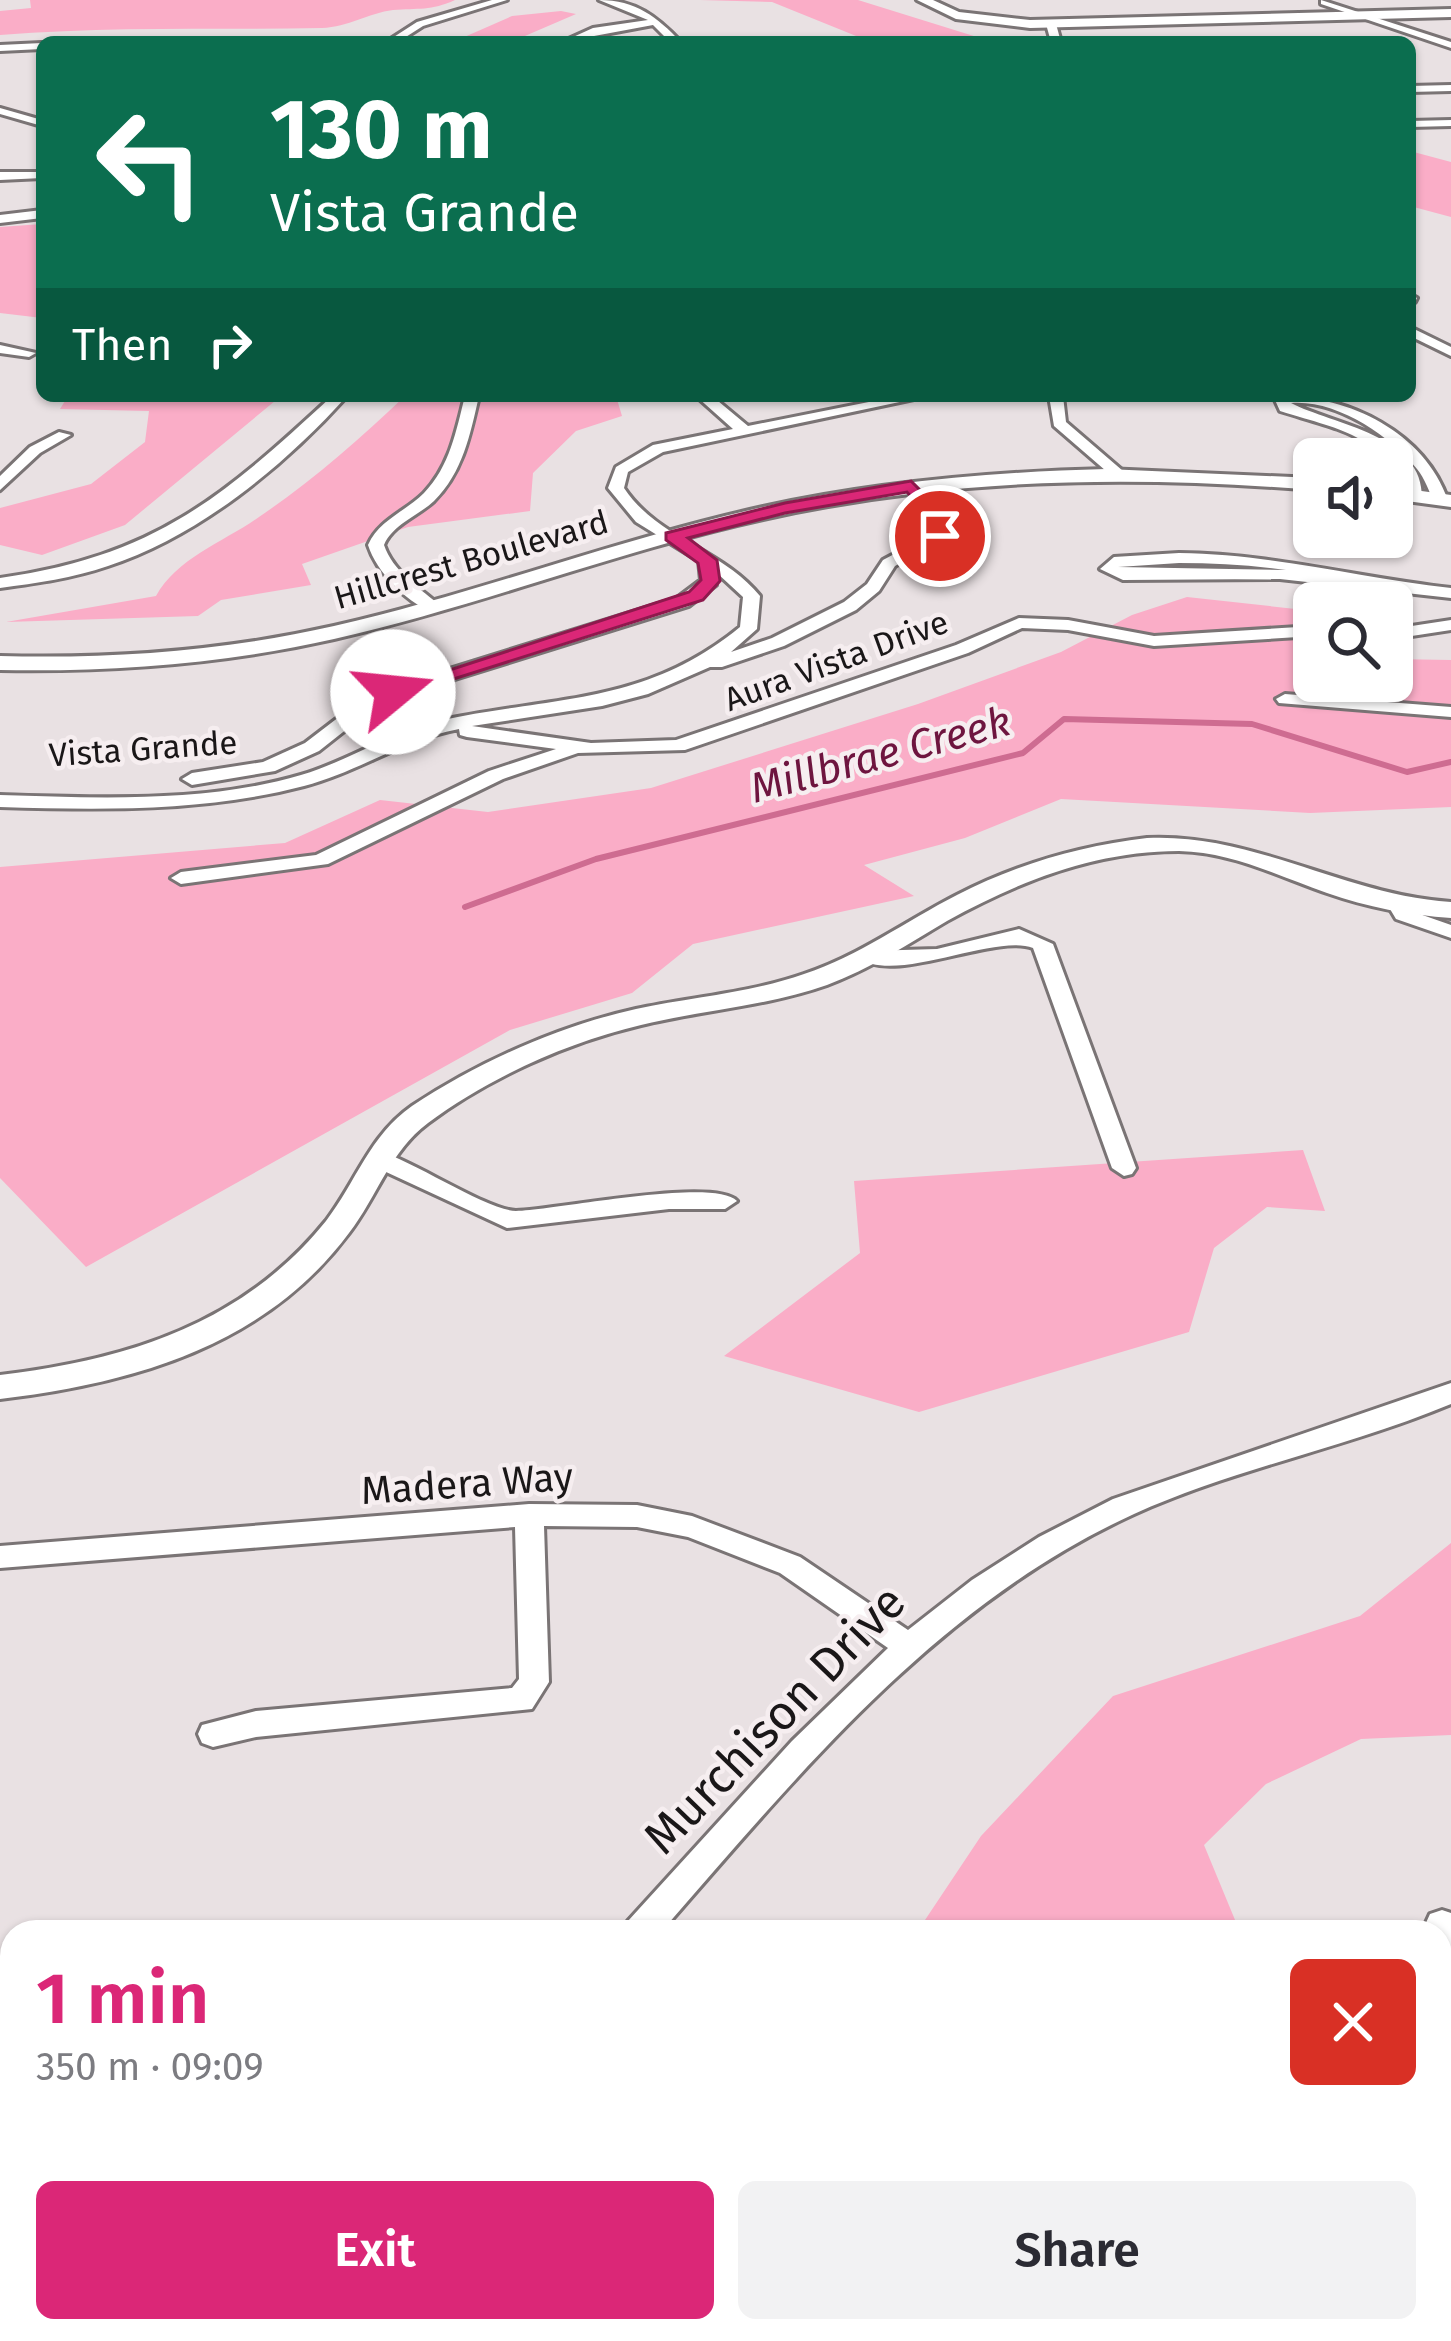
<!DOCTYPE html>
<html lang="en">
<head>
<meta charset="utf-8">
<style>
	:root { --surface:#fff; --page:#f2f2f3; --text:#2b2b33; --muted:#7c7c81; --accent:#db2777 }
	body { margin:0; font-family:"Fira Sans",sans-serif; background:var(--page); color:var(--text); height:100vh; display:flex; flex-direction:column; font-size:45px; white-space:nowrap }
	* { box-sizing:border-box; margin:0 }
	p { font-size:39px; color:var(--muted) }
	.icon { flex:none; width:66px; height:66px; fill:none; stroke:currentColor; stroke-width:2; stroke-linecap:round; stroke-linejoin:round }
	.map { position:relative; flex:1; overflow:hidden }
	.details { position:absolute; left:0px; top:1920px; width:1452px; height:423px; display:flex; flex-direction:column; background:var(--surface); border-radius:36px 36px 0 0; box-shadow:0 3px 9px #0004 }
	.details>* { flex:none }
	.hud { position:absolute; left:36px; top:36px; width:1380px; height:366px; border-radius:18px; box-shadow:0 3px 9px #0004; background:#0b6e4f; color:#fff; overflow:hidden }
	.tools { position:absolute; left:1293px; top:438px; display:grid; gap:24px }
	.tools a { display:grid; place-items:center; width:120px; height:120px; border-radius:18px; background:var(--surface); box-shadow:0 3px 9px #0004; font-size:60px }
	.pin { position:absolute; display:grid; place-items:center; width:102px; height:102px; color:#fff; margin:-51px; border:6px solid #fff; border-radius:50%; box-shadow:0 3px 12px #0007 }
	.me { position:absolute; width:132px; margin:-66px; rotate:73deg; stroke-linejoin:round; filter:drop-shadow(0 0 9px #0008) }
	.turn { display:flex; align-items:center; gap:42px; height:252px; padding:0 36px; font-size:54px }
	.turn .icon { width:156px; height:156px; stroke-width:2.5 }
	.turn b { display:block; font-size:84px; line-height:102px }
	.then { display:flex; align-items:center; height:114px; padding:0 36px; background:#0003; gap:24px; font-size:45px }
	.round { display:grid; place-items:center; flex:none; width:126px; height:126px; border-radius:18px; background:var(--page) }
	.overview { display:flex; align-items:center; justify-content:space-between; height:204px; padding:0 36px }
	h1 { font-size:72px; font-weight:600; line-height:90px; color:var(--accent) }
	.primary-button { display:flex; gap:24px; margin-top:auto; padding:24px 36px }
	.primary-button a { flex:1; height:138px; border-radius:18px; background:var(--accent); color:#fff; font-size:48px; font-weight:600; line-height:138px; text-align:center }
	.primary-button a+a { background:var(--page); color:var(--text) }
	.map>svg:first-child { display:block }
	.green { fill:#faadc7 }
	.lines { fill:none; stroke-linecap:round; stroke-linejoin:round }
	.stream { stroke:#ce6c91; stroke-width:6 }
	.minor-casing { stroke:#7a7475; stroke-width:6 }
	.tertiary-casing { stroke:#7a7475; stroke-width:6 }
	.minor { fill:#fff; fill-rule:evenodd }
	.tertiary { fill:#fff; fill-rule:evenodd }
	.route { fill:#db2777; stroke:#8e194d; stroke-width:3 }
	.labels { text-anchor:middle; stroke-width:9; stroke-linejoin:round; paint-order:stroke }
	.far-street-label { font-size:33px; fill:#1a1718; stroke:#f6eef0 }
	.street-label { font-size:39px; fill:#1a1718; stroke:#f6eef0 }
	.water-label { font-size:42px; font-style:italic; fill:#6e153f; stroke:#f6eef0 }
	.near-street-label { font-size:48px; fill:#1a1718; stroke:#f6eef0 }
</style>
</head>
<body>
<div class="map">
<svg width="1451" height="2341" viewBox="0 0 1451 2341">
	<rect width="100%" height="100%" fill="#e9e1e3"/>
	<g class="green">
		<path d="M30 0H455C431 11 418 8 393 10 369 13 348 27 322 28 215 30 107 26 0 35V11L31 8Z"/>
		<path d="M700 0H858L993 42H871L772 2Z"/>
		<path d="M561 11 576 14 511 42H453L512 16Z"/>
		<path d="M1410 151 1451 162V217L1410 206Z"/>
		<path d="M42 224V318L0 313V227Z"/>
		<path d="M68 396H281L125 525 42 555 0 545V508L91 484 145 442 149 411 60 409Z"/>
		<path d="M405 396H616L622 416 576 431 533 473 530 511 408 527 302 564 311 585 221 600 198 616 6 622 156 596C177 558 224 542 259 517 312 481 359 440 405 396Z"/>
		<path d="M1187 597 1314 611V681H1392V659L1451 660V807L1310 813 1061 799 965 838 864 865 914 896 693 944 632 993 510 1030 86 1267 0 1178V867L285 843 380 800 488 812 651 788 918 704 1061 652 1132 615Z"/>
		<path d="M1303 1150 1325 1211 1267 1207 1214 1248 1189 1332 919 1412 724 1356 860 1253 854 1181Z"/>
		<path d="M1451 1543V1735L1361 1739 1266 1784 1204 1845 1240 1932H917L981 1836 1113 1696 1360 1616Z"/>
		<path d="M1440 2156 1451 2164V2302L1440 2293Z"/>
	</g>
	<g class="lines">
		<path class="stream" d="M465 907 596 859 1023 753 1064 719 1252 724 1407 772 1451 762"/>
		<g class="minor-casing">
			<g id="minor">
				<path d="M492 0H507L423 26 398 42H386L417 22Z"/>
				<path d="M599 0C636 0 657 17 681 42H670L653 25 562 42 593 28 648 20Z"/>
				<path d="M1321 0 1451 42V48L1321 4Z"/>
				<path d="M1051 21 1056 24 1061 42H1051L1046 24Z"/>
				<path d="M197 39H283L288 42H192Z"/>
				<path d="M42 43V49L0 51V45Z"/>
				<path d="M1451 85V91L1410 92V86Z"/>
				<path d="M0 108 42 120V126L0 114Z"/>
				<path d="M1451 120V126L1410 127V121Z"/>
				<path d="M0 172H42V178L0 180Z"/>
				<path d="M42 210V218L0 223V215Z"/>
				<path d="M1410 294 1417 298 1415 302 1410 303Z"/>
				<path d="M1410 327 1451 347V356L1410 336Z"/>
				<path d="M0 345 36 353 29 357 0 353Z"/>
				<path d="M332 396H347C284 466 199 536 108 566 73 578 37 583 0 588V578C154 556 221 499 332 396Z"/>
				<path d="M465 396H479C470 435 463 472 434 501 418 516 393 524 384 545 393 571 417 586 437 603V611L431 612C405 600 377 573 368 545 379 520 405 512 424 493 450 466 456 431 465 396Z"/>
				<path d="M696 396H712L748 426 899 396H928L663 452 628 472 624 488C657 538 723 550 760 596L757 629 731 652 772 638 844 602 867 584 883 560 932 534 934 522 906 489V483H916L948 518V536L895 566 879 591 856 610 784 646 722 667H710L648 694 602 706 472 726 591 743 676 740 956 645 1019 618 1068 620 1154 636 1314 626V636L1154 646 1068 630 1022 628 968 653 685 750 578 753 503 779 328 864 181 884 171 878 181 872 316 855 489 771 556 749 467 737 460 735 459 729C404 739 358 772 304 786 205 812 101 810 0 807V795C98 798 206 803 301 775 349 761 390 732 438 721 551 696 644 706 740 627L743 597 717 573 716 585 689 606 381 702 319 751 275 771 192 785 182 779 192 773 263 762 305 743 369 694 677 598 701 580 699 561 636 522 608 488 616 467 653 445 733 429Z"/>
				<path d="M1049 396H1063L1066 422 1123 471V477H1113L1054 426Z"/>
				<path d="M1281 396C1349 396 1424 432 1448 500L1434 503C1429 491 1425 479 1417 469 1390 435 1335 399 1291 403 1333 425 1424 434 1422 499H1410C1379 434 1348 432 1280 411L1275 400Z"/>
				<path d="M59 432 71 435 40 453 0 490V476L30 447Z"/>
				<path d="M1179 553C1273 554 1360 578 1451 588V598L1280 579 1123 580 1100 569 1114 557ZM1179 563C1215 563 1250 565 1286 570L1118 567Z"/>
				<path d="M1451 620V630L1392 639V629Z"/>
				<path d="M1285 694 1451 707V717L1279 703 1276 699Z"/>
				<path d="M1397 898 1404 900 1411 911 1451 925V938L1396 919 1387 904Z"/>
				<path d="M1019 929 1053 944 1136 1168 1132 1174 1124 1176 1112 1168 1033 948C994 933 894 986 857 957L868 951 937 949Z"/>
				<path d="M379 1151C413 1161 489 1211 516 1211 556 1210 714 1177 737 1201L725 1209H669L507 1228 371 1165 367 1159Z"/>
				<path d="M1451 1383V1404C1348 1447 1236 1468 1134 1514 937 1604 800 1773 661 1932H623L628 1921 792 1741 888 1648 780 1573 688 1537 637 1527 544 1526 549 1682 532 1709 256 1737 213 1747 202 1743 198 1734 202 1725 256 1711 512 1688 519 1679 515 1527 0 1568V1546L529 1504 637 1505 692 1516 800 1557 908 1630 972 1580 1039 1537 1113 1499Z"/>
				<path d="M1442 1910 1451 1913V1948L1440 1944V1932H1429L1425 1925 1430 1914Z"/>
				<path d="M0 2298 12 2303V2331H25L29 2341H0Z"/>
				<path d="M153 2331H202L198 2341H149Z"/>
				<path d="M1066 2331H1114L1110 2341H1062Z"/>
				<path d="M1127 2331H1180L1184 2341H1131Z"/>
			</g>
		</g>
		<g class="tertiary-casing">
			<g id="tertiary">
				<path d="M917 0H933L959 12 1030 20 1451 9V17L1030 28 956 19Z"/>
				<path d="M1106 469 1314 478V490C1129 475 945 478 763 519 618 551 479 606 334 639 224 664 112 672 0 670V656C112 659 224 651 334 626 479 593 618 539 763 507 877 482 990 472 1106 469Z"/>
				<path d="M1392 487 1451 495V507L1392 499Z"/>
				<path d="M1147 838C1254 833 1345 895 1451 902V918C1409 915 1367 907 1327 893 1278 876 1232 852 1179 851 1096 851 1019 881 947 921 908 944 870 969 827 985 767 1006 703 1010 641 1025 568 1042 488 1078 428 1123 390 1151 377 1197 349 1233 265 1346 134 1383 0 1399V1375C127 1360 243 1324 326 1221 356 1182 370 1135 412 1106 478 1062 559 1026 636 1009 692 997 750 993 804 974 859 956 906 921 957 895 1017 864 1080 846 1147 838Z"/>
			</g>
		</g>
		<use href="#minor" class="minor"/>
		<use href="#tertiary" class="tertiary"/>
	</g>
	<path class="route" d="M911 481 951 521 946 540H933V522L907 492 785 513 688 538 717 560 720 581 703 600 400 696 382 692 689 592 701 580 698 563 666 540V533L785 503Z"/>
	<g class="labels">
		<g class="far-street-label">
			<text transform="translate(471 559) rotate(-16)" y="12">Hillcrest Boulevard</text>
			<text transform="translate(836 660) rotate(-20)" y="12">Aura Vista Drive</text>
			<text transform="translate(143 748) rotate(-4)" y="12">Vista Grande</text>
		</g>
		<g class="street-label">
			<text transform="translate(467 1483) rotate(-4)" y="14">Madera Way</text>
		</g>
		<g class="water-label">
			<text transform="translate(880 754) rotate(-15)" y="15">Millbrae Creek</text>
		</g>
		<g class="near-street-label">
			<text transform="translate(774 1719) rotate(-46)" y="17">Murchison Drive</text>
		</g>
	</g>
</svg>
<div class="tools">
<a><svg class="icon" aria-label="sound" viewBox="0 0 24 24"><path d="M4 9h4l5-4v14l-5-4H4zM17 9q2 3 0 6"/></svg></a>
<a><svg class="icon" aria-label="search" viewBox="0 0 24 24"><circle cx="10" cy="10" r="6"/><path d="M15 15l6 6"/></svg></a>
</div>
<div class="pin" style="left:940px;top:536px;background:#d93025"><svg class="icon" aria-label="arrive" viewBox="0 0 24 24"><path d="M6 21V4h12l-3 4 3 4H6"/></svg></div>
<svg class="me" style="left:393px;top:692px" viewBox="-20 -20 40 40"><circle r="19" fill="#fff"/><path d="M0-13L10 11 0 6-10 11z" fill="#db2777"/></svg>
<div class="hud">
<div class="turn"><svg class="icon" aria-label="left" viewBox="0 0 24 24"><path d="M17 20v-9H6M10 6l-5 5 5 5"/></svg><div><b>130 m</b>Vista Grande</div></div>
<div class="then">Then<svg class="icon" aria-label="right" viewBox="0 0 24 24"><path d="M7 20v-9h11M14 6l5 5-5 5"/></svg></div>
</div>
<section class="details">
<div class="overview"><div><h1>1 min</h1><p>350 m · 09:09</p></div><a class="round" style="background:#d93025;color:#fff"><svg class="icon" aria-label="close" viewBox="0 0 24 24"><path d="M6 6l12 12M18 6L6 18"/></svg></a></div>
<div class="primary-button"><a>Exit</a><a>Share</a></div>
</section>
</div>
</body>
</html>
